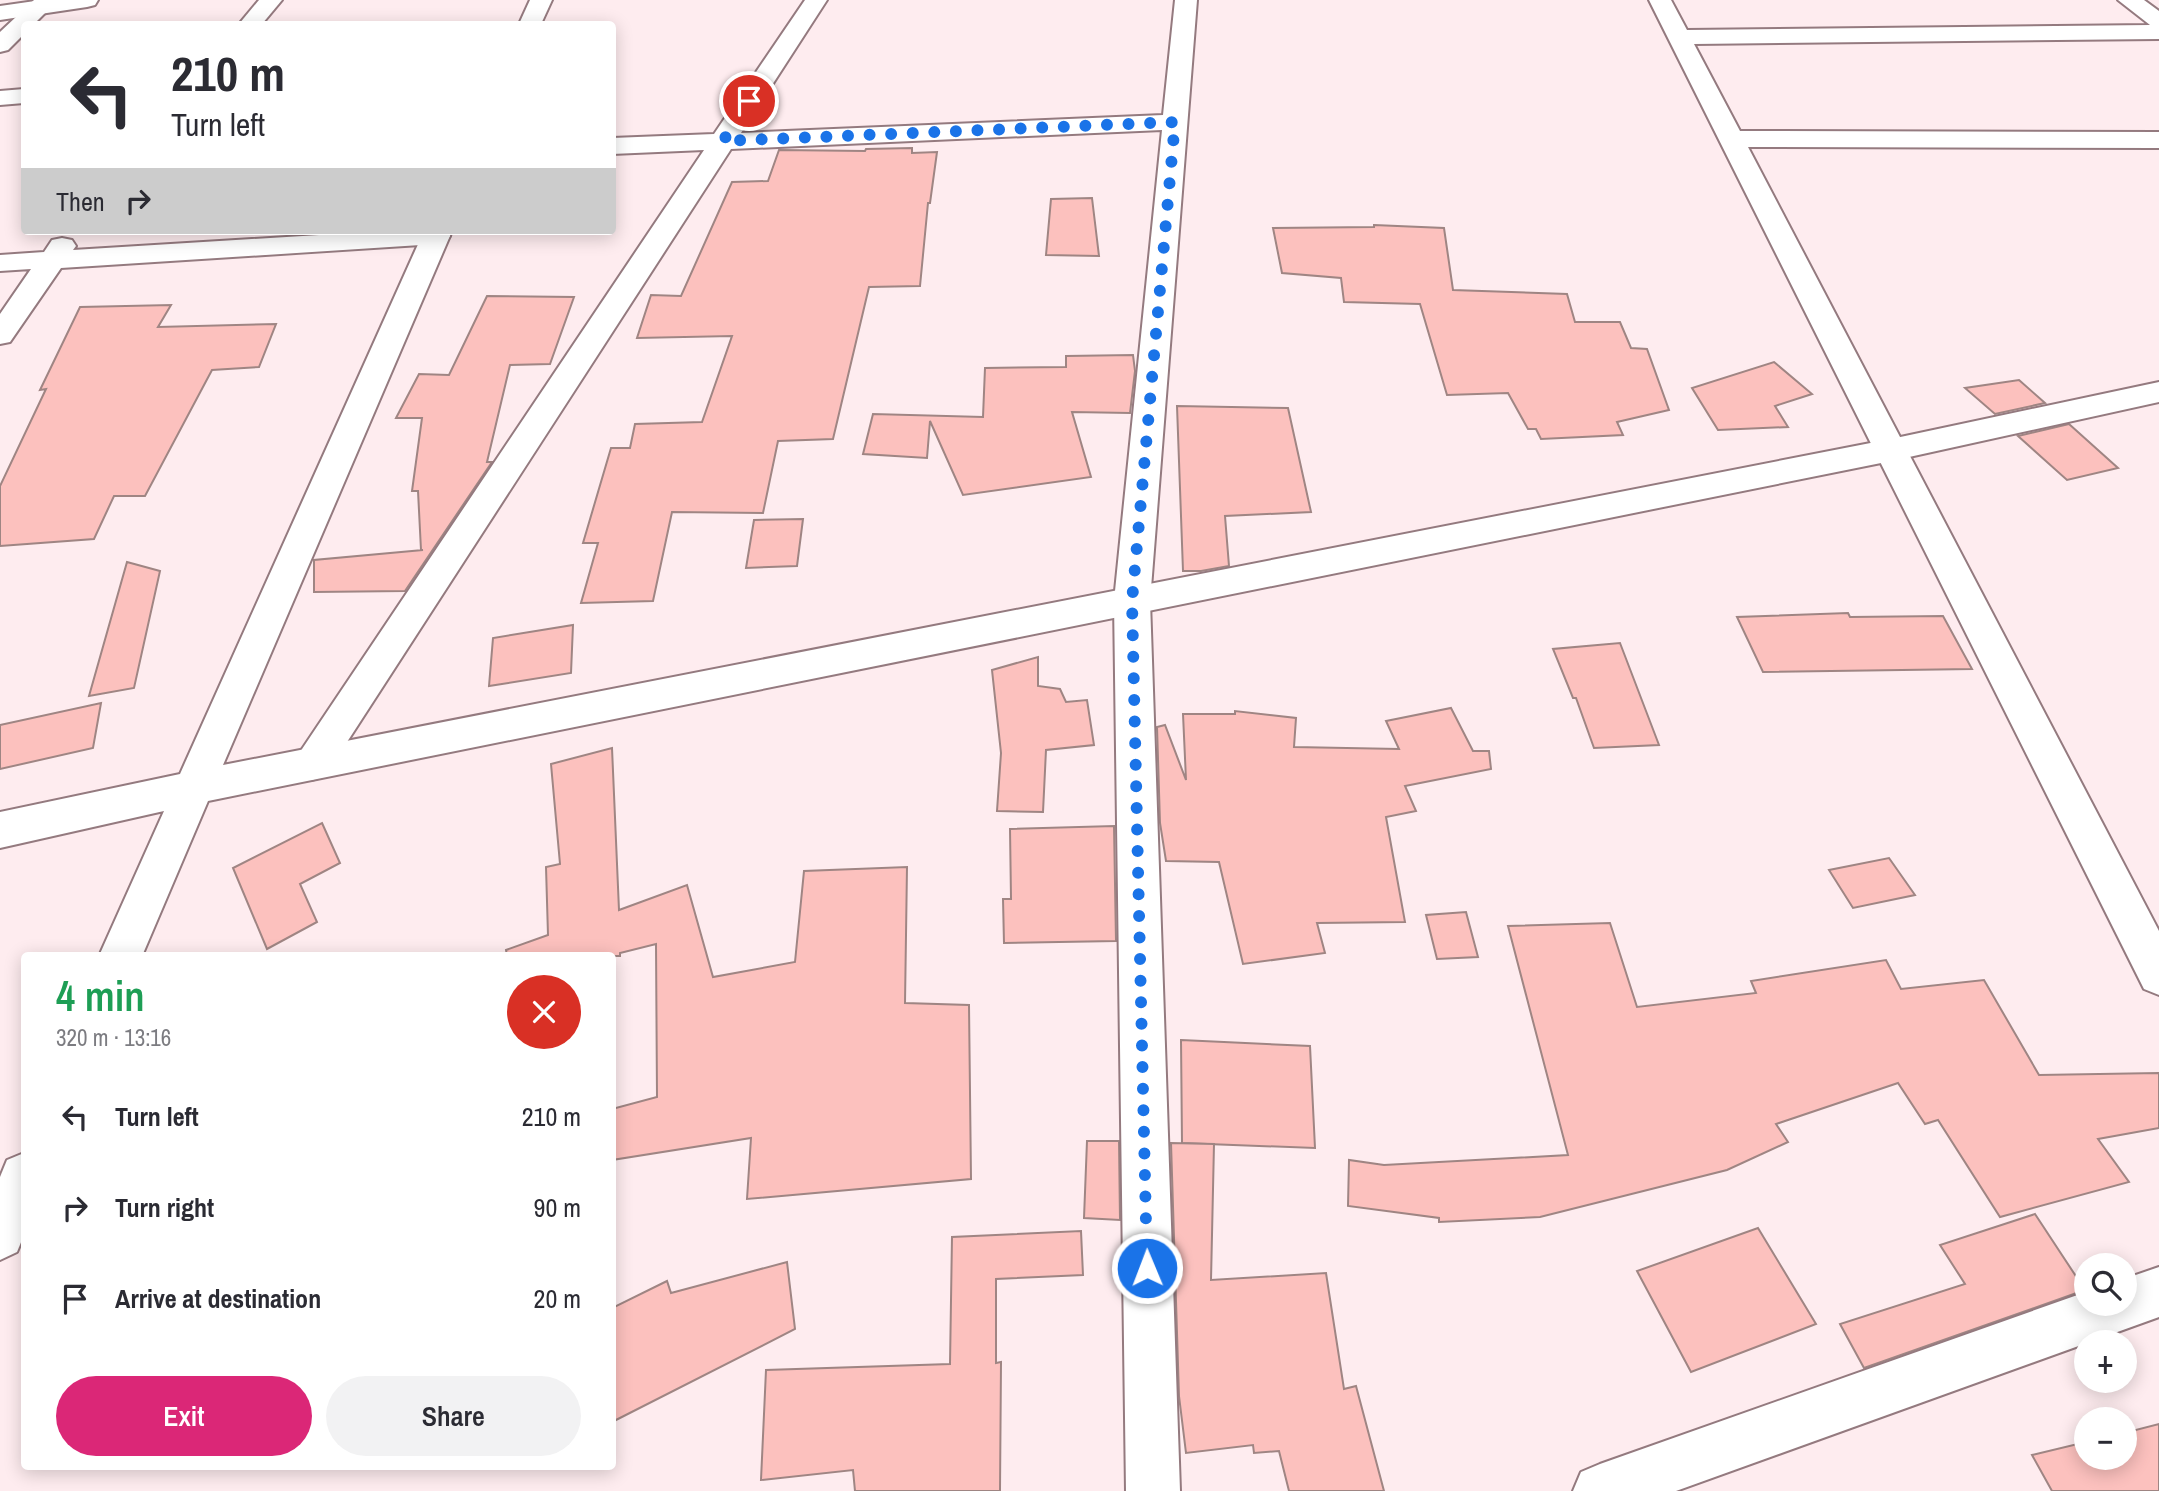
<!DOCTYPE html>
<html lang="en">
<head>
<meta charset="utf-8">
<style>
	:root { --surface:#fff; --page:#f2f2f3; --text:#2b2b33; --muted:#7c7c81; --accent:#db2777 }
	body { margin:0; font-family:"Archivo Narrow",sans-serif; background:var(--page); color:var(--text); height:100vh; display:flex; flex-direction:column; font-size:26px; white-space:nowrap }
	* { box-sizing:border-box; margin:0 }
	p { font-size:23px; color:var(--muted) }
	.icon { flex:none; width:38px; height:38px; fill:none; stroke:currentColor; stroke-width:2; stroke-linecap:round; stroke-linejoin:round }
	.map { position:relative; flex:1; overflow:hidden }
	.sheet { position:absolute; left:21px; top:952px; width:595px; height:518px; display:flex; flex-direction:column; background:var(--surface); border-radius:7px; box-shadow:0 4px 18px #0003 }
	.sheet>* { flex:none }
	.top-card { position:absolute; left:21px; top:21px; width:595px; height:214px; border-radius:7px; box-shadow:0 4px 18px #0003; background:#fff; color:var(--text); overflow:hidden }
	.controls { position:absolute; left:2074px; top:1253px; display:grid; gap:14px }
	.controls a { display:grid; place-items:center; width:63px; height:63px; border-radius:50%; background:var(--surface); box-shadow:0 4px 18px #0003; font-size:35px }
	.pin { position:absolute; display:grid; place-items:center; width:60px; height:60px; color:#fff; margin:-30px; border:4px solid #fff; border-radius:50%; box-shadow:0 2px 7px #0007 }
	.me { position:absolute; width:77px; margin:-38px; rotate:359deg; stroke-linejoin:round; filter:drop-shadow(0 0 5px #0008) }
	.turn { display:flex; align-items:center; gap:24px; height:147px; padding:0 35px; font-size:32px }
	.turn .icon { width:91px; height:91px; stroke-width:2.5 }
	.turn b { display:block; font-size:49px; line-height:60px }
	.then { display:flex; align-items:center; height:66px; padding:0 35px; background:#0003; gap:14px; font-size:26px }
	.round { display:grid; place-items:center; flex:none; width:74px; height:74px; border-radius:37px; background:var(--page) }
	.summary { display:flex; align-items:center; justify-content:space-between; height:119px; padding:0 35px }
	h1 { font-size:42px; font-weight:600; line-height:52px; color:#1e9e55 }
	.primary-button { display:flex; gap:14px; margin-top:auto; padding:14px 35px }
	.primary-button a { flex:1; height:80px; border-radius:42px; background:var(--accent); color:#fff; font-size:28px; font-weight:600; line-height:80px; text-align:center }
	.primary-button a+a { background:var(--page); color:var(--text) }
	ul { padding:0; list-style:none }
	li { display:flex; align-items:center; gap:21px; height:91px; padding:0 35px }
	li div { flex:1 }
	li b { display:block; font-size:26px }
	li em { font-style:normal }
	.map>svg:first-child { display:block }
	.building { fill:#fcc1be; stroke:#9f8583; stroke-width:2 }
	.lines { fill:none; stroke-linecap:round; stroke-linejoin:round }
	.minor-casing { stroke:#947a7f; stroke-width:4 }
	.tertiary-casing { stroke:#947a7f; stroke-width:4 }
	.minor { fill:#fff; fill-rule:evenodd }
	.tertiary { fill:#fff; fill-rule:evenodd }
	.route { stroke:#1a73e8; stroke-width:12; stroke-dasharray:0 21.6 }
</style>
</head>
<body>
<div class="map">
<svg width="2159" height="1491" viewBox="0 0 2159 1491">
	<rect width="100%" height="100%" fill="#feecef"/>
	<g class="building">
		<path d="M912 148V153L937 152 930 203H928L920 286 869 287 833 439 778 441 763 513 672 512 653 601 581 603 598 543H583L611 448H630L635 424 702 422 732 336 637 338 651 295 681 296 732 182 768 181 779 150 865 151 866 149Z"/>
		<path d="M1092 198 1099 256 1046 255 1051 199Z"/>
		<path d="M1374 225 1444 228 1453 290 1567 294 1575 322H1620L1631 348 1647 349 1669 410 1617 422 1623 435 1541 439 1536 429H1528L1508 393 1447 395 1420 304 1344 302 1341 278 1282 273 1273 228 1374 227Z"/>
		<path d="M487 296 574 297 550 364 510 365 487 462H492L405 591 314 592V560L423 550H421L418 491H412L422 418H396L419 374 449 375Z"/>
		<path d="M171 305 158 327 276 324 259 367 212 370 145 496H114L94 539 0 546V486L46 389 40 390 80 307Z"/>
		<path d="M1133 355 1135 371 1130 413 1072 412 1091 477 963 495 930 421 927 458 863 454 873 414 983 417 985 368 1066 367V356Z"/>
		<path d="M1774 362 1812 394 1775 406 1788 427 1718 430 1692 388Z"/>
		<path d="M2019 380 2045 403 1995 414 1965 388Z"/>
		<path d="M1177 406 1288 408 1311 512 1225 516 1229 566 1201 571H1183Z"/>
		<path d="M2069 424 2118 468 2067 480 2018 436Z"/>
		<path d="M803 519 797 566 746 568 754 520Z"/>
		<path d="M127 562 160 571 134 688 89 696Z"/>
		<path d="M1848 613 1850 617 1943 616 1972 669 1763 672 1737 617Z"/>
		<path d="M573 625 571 673 489 686 493 638Z"/>
		<path d="M1620 643 1659 745 1594 748 1576 698H1573L1553 649Z"/>
		<path d="M1038 657V686L1060 689 1066 702 1087 700 1094 745 1046 750 1043 812 997 811 1001 753 992 670Z"/>
		<path d="M101 703 93 748 0 769V725Z"/>
		<path d="M1451 708 1473 751H1489L1491 769 1405 786 1416 811 1386 817 1405 922 1317 923 1325 953 1243 964 1219 862 1166 861 1160 823 1157 727 1165 725 1186 780 1183 714H1235V711L1296 718 1294 747 1399 749 1386 721Z"/>
		<path d="M612 748 619 910 687 885 713 977 795 962 804 871 907 867 905 1003 969 1005 971 1179 747 1199 751 1138 612 1160V1109L657 1097 656 944 620 953V956H507L506 950 548 935 546 867 560 864 551 764Z"/>
		<path d="M322 823 340 863 300 884 317 922 267 949 233 868Z"/>
		<path d="M1114 826 1116 941 1004 943 1003 899H1011L1010 829Z"/>
		<path d="M1889 858 1915 895 1853 908 1829 870Z"/>
		<path d="M1466 912 1478 957 1437 959 1426 915Z"/>
		<path d="M1610 923 1637 1007 1756 993 1751 981 1886 960 1901 989 1984 980 2039 1075 2159 1073V1128L2098 1139 2129 1182 2000 1217 1938 1120 1925 1124 1898 1083 1776 1124 1788 1142 1727 1170 1540 1217 1439 1222V1218L1348 1206 1349 1160 1384 1165 1568 1155 1508 926Z"/>
		<path d="M1181 1040 1310 1046 1315 1148 1182 1143Z"/>
		<path d="M1087 1141H1119L1120 1220 1084 1218Z"/>
		<path d="M1171 1143 1214 1144 1211 1280 1326 1273 1344 1389 1356 1386 1384 1491H1289L1279 1451 1254 1453 1253 1445 1186 1453 1179 1396Z"/>
		<path d="M2035 1214 2085 1290 1864 1368 1840 1324 1965 1284 1940 1245Z"/>
		<path d="M1758 1228 1816 1324 1691 1372 1637 1271Z"/>
		<path d="M1081 1231 1083 1275 996 1279V1363L1001 1362 1000 1491H855L853 1470 761 1480 766 1370 950 1364 952 1237Z"/>
		<path d="M787 1262 795 1329 612 1422V1308L667 1281 671 1293Z"/>
		<path d="M2159 1424V1491H2052L2032 1455 2086 1442V1458H2124V1433Z"/>
	</g>
	<g class="lines">
		<g class="minor-casing">
			<g id="minor">
				<path d="M34 0H58L34 24H24V34L8 50 0 52V32Z"/>
				<path d="M259 0H282L262 24H239Z"/>
				<path d="M805 0H827L741 133 1163 115 1175 0H1197L1150 601 1180 1491H1126L1114 601 1162 130 731 149 325 776 311 780 297 776 292 764 704 150 612 154V138L714 134Z"/>
				<path d="M1649 0H1671L1687 30 2150 25 2118 0H2144L2159 11V39L1694 44 1740 131 2159 132V148L1748 147 2159 931V995L2144 989Z"/>
				<path d="M24 89V103L0 105V91Z"/>
				<path d="M384 231H446L450 236 446 242 436 244 61 268 10 342 0 344V314L31 269 0 271V255L44 252 52 240 62 238 72 240 76 246 73 250Z"/>
				<path d="M2159 1267V1317L1676 1491H1573L1581 1472 1600 1464 2086 1292V1304H2124V1279Z"/>
			</g>
		</g>
		<g class="tertiary-casing">
			<g id="tertiary">
				<path d="M42 0H98L95 5 87 7 0 20V6Z"/>
				<path d="M530 0H552L541 24H519Z"/>
				<path d="M424 231H452L223 765 1891 439 2159 382V402L1891 461 208 801 142 956H99L164 811 0 848V812L180 774Z"/>
				<path d="M24 1153V1235L17 1252 0 1260V1177L7 1160Z"/>
			</g>
		</g>
		<use href="#minor" class="minor"/>
		<use href="#tertiary" class="tertiary"/>
	</g>
	<g class="lines">
		<path class="route" d="M749 101 723 141 1175 122 1132 601 1147 1268"/>
	</g>
</svg>
<div class="controls">
<a><svg class="icon" aria-label="search" viewBox="0 0 24 24"><circle cx="10" cy="10" r="6"/><path d="M15 15l6 6"/></svg></a>
<a>+</a>
<a>−</a>
</div>
<div class="pin" style="left:749px;top:101px;background:#d93025"><svg class="icon" aria-label="arrive" viewBox="0 0 24 24"><path d="M6 21V4h12l-3 4 3 4H6"/></svg></div>
<svg class="me" style="left:1147px;top:1268px" viewBox="-20 -20 40 40"><circle r="17" fill="#1a73e8" stroke="#fff" stroke-width="3"/><path d="M0-11L8 9 0 5-8 9z" fill="#fff"/></svg>
<div class="top-card">
<div class="turn"><svg class="icon" aria-label="left" viewBox="0 0 24 24"><path d="M17 20v-9H6M10 6l-5 5 5 5"/></svg><div><b>210 m</b>Turn left</div></div>
<div class="then">Then<svg class="icon" aria-label="right" viewBox="0 0 24 24"><path d="M7 20v-9h11M14 6l5 5-5 5"/></svg></div>
</div>
<section class="sheet">
<div class="summary"><div><h1>4 min</h1><p>320 m · 13:16</p></div><a class="round" style="background:#d93025;color:#fff"><svg class="icon" aria-label="close" viewBox="0 0 24 24"><path d="M6 6l12 12M18 6L6 18"/></svg></a></div>
<ul>
<li><svg class="icon" aria-label="left" viewBox="0 0 24 24"><path d="M17 20v-9H6M10 6l-5 5 5 5"/></svg><div><b>Turn left</b></div><em>210 m</em></li>
<li><svg class="icon" aria-label="right" viewBox="0 0 24 24"><path d="M7 20v-9h11M14 6l5 5-5 5"/></svg><div><b>Turn right</b></div><em>90 m</em></li>
<li><svg class="icon" aria-label="arrive" viewBox="0 0 24 24"><path d="M6 21V4h12l-3 4 3 4H6"/></svg><div><b>Arrive at destination</b></div><em>20 m</em></li>
</ul>
<div class="primary-button"><a>Exit</a><a>Share</a></div>
</section>
</div>
</body>
</html>
